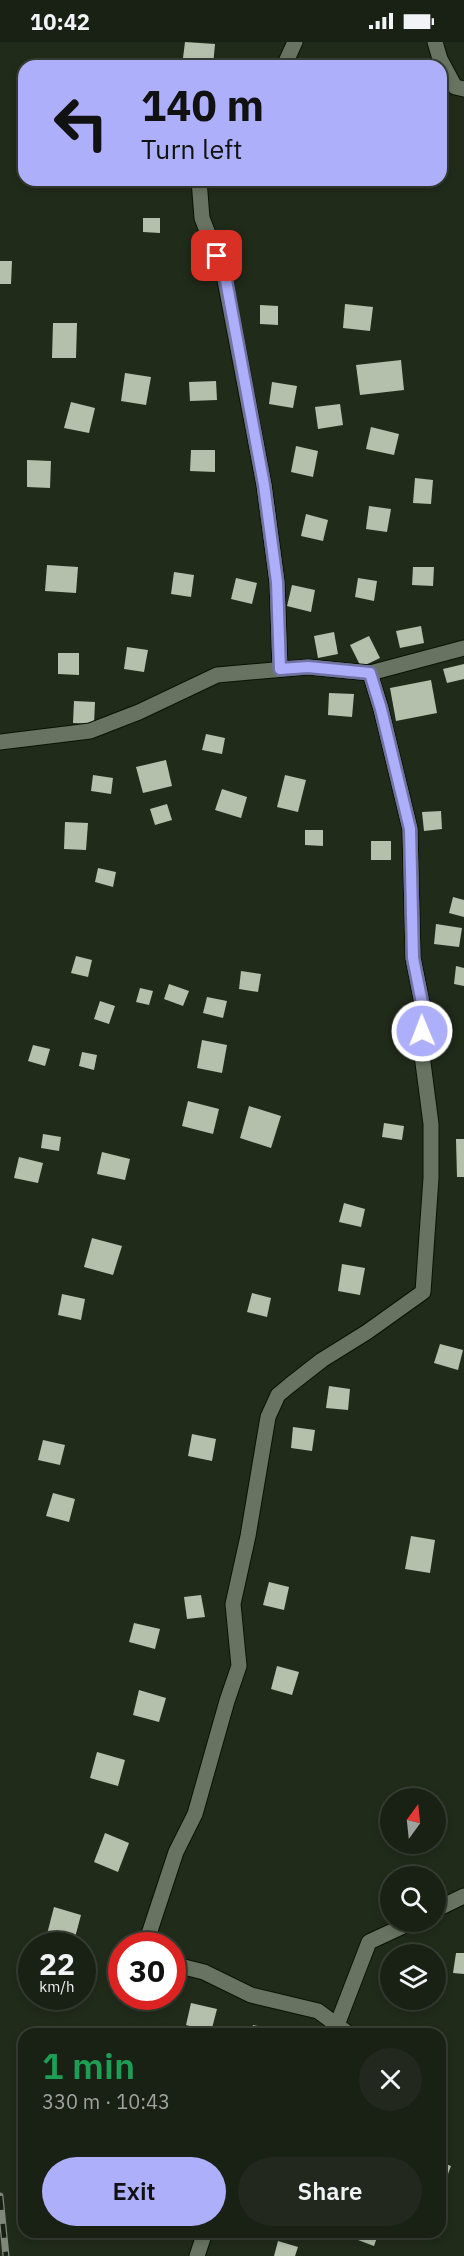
<!DOCTYPE html>
<html lang="en">
<head>
<meta charset="utf-8">
<style>
	:root { --surface:#192014; --page:#22281d; --text:#f1f3f6; --muted:#9fa3a0; --line:#373e34; --accent:#adaffb }
	body { margin:0; font-family:"IBM Plex Sans",sans-serif; background:var(--page); color:var(--text); height:100vh; display:flex; flex-direction:column; font-size:22px; white-space:nowrap }
	* { box-sizing:border-box; margin:0 }
	p { font-size:20px; color:var(--muted) }
	.icon { flex:none; width:33px; height:33px; fill:none; stroke:currentColor; stroke-width:2; stroke-linecap:round; stroke-linejoin:round }
	.map { position:relative; flex:1; overflow:hidden }
	.side { position:absolute; left:18px; top:1986px; width:428px; height:210px; display:flex; flex-direction:column; background:var(--surface); border-radius:18px; box-shadow:0 3px 9px #0003,0 0 0 2px var(--line) }
	.side>* { flex:none }
	.guide { position:absolute; left:18px; top:18px; width:429px; height:126px; border-radius:18px; box-shadow:0 3px 9px #0003,0 0 0 2px var(--line); background:#adaffb; color:#111; overflow:hidden }
	.needle { width:39px; rotate:15deg }
	.controls { position:absolute; left:380px; top:1746px; display:grid; gap:12px }
	.controls a { display:grid; place-items:center; width:66px; height:66px; border-radius:50%; background:var(--surface); box-shadow:0 3px 9px #0003,0 0 0 2px var(--line); font-size:30px }
	.speed { position:absolute; left:18px; top:1890px; display:flex; gap:12px; font-size:30px; font-weight:700; text-align:center }
	.speed>* { display:grid; place-content:center; width:78px; height:78px; border-radius:50%; background:var(--surface); box-shadow:0 3px 9px #0003,0 0 0 2px var(--line); line-height:1 }
	.speed small { font-size:15px; font-weight:400 }
	.speed .limit { border:9px solid #d22; background:#fff; color:#111 }
	.pin { position:absolute; display:grid; place-items:center; width:51px; height:51px; color:#fff; margin:-26px; border-radius:12px; box-shadow:0 3px 9px #0006 }
	.me { position:absolute; width:66px; margin:-33px; rotate:359deg; stroke-linejoin:round; filter:drop-shadow(0 0 4px #0008) }
	.turn { display:flex; align-items:center; gap:21px; height:126px; padding:0 24px; font-size:27px }
	.turn .icon { width:78px; height:78px; stroke-width:2.5 }
	.turn b { display:block; font-size:42px; line-height:51px }
	.round { display:grid; place-items:center; flex:none; width:63px; height:63px; border-radius:32px; background:var(--page) }
	.head { display:flex; align-items:center; justify-content:space-between; height:102px; padding:0 24px }
	h1 { font-size:36px; font-weight:600; line-height:45px; color:#1e9e55 }
	.primary-button { display:flex; gap:12px; margin-top:auto; padding:12px 24px }
	.primary-button a { flex:1; height:69px; border-radius:36px; background:var(--accent); color:#111; font-size:24px; font-weight:600; line-height:69px; text-align:center }
	.primary-button a+a { background:var(--page); color:var(--text) }
	.status { display:flex; justify-content:space-between; align-items:center; height:42px; padding:0 30px; background:var(--surface); direction:ltr }
	.status svg { height:16px; fill:currentColor }
	.map>svg:first-child { display:block }
	.building { fill:#b4c0ab }
	.lines { fill:none; stroke-linecap:round; stroke-linejoin:round }
	.street-casing { stroke:#0a1305; stroke-width:17 }
	.secondary-casing { stroke:#0a1305; stroke-width:17 }
	.street { stroke:#687461; stroke-width:15 }
	.secondary { stroke:#687461; stroke-width:15 }
	.rail-casing { stroke:#7f877a; stroke-width:7 }
	.rail { stroke:#182111; stroke-width:4.5; stroke-dasharray:14; stroke-linecap:butt }
	.route-casing { stroke:#7072a3; stroke-width:15 }
	.route { stroke:#adaffb; stroke-width:10 }
</style>
</head>
<body>
<div class="status"><b>10:42</b><svg viewBox="0 0 49 12"><path d="M0 12V9h3v3zM5 12V6h3v6zM10 12V3h3v9zM15 12V0h3v12zM26 1h20v11H26zM47 4h2v5h-2z"/></svg></div>
<div class="map">
<svg width="464" height="2214" viewBox="0 0 464 2214">
	<rect width="100%" height="100%" fill="#212b1a"/>
	<g class="building">
		<path d="M185 0 215 2 213 24H182Z"/>
		<path d="M143 176H160V191L143 190Z"/>
		<path d="M0 219H12L11 242H0Z"/>
		<path d="M345 262 373 265 370 289 343 286Z"/>
		<path d="M260 263 278 264V283L260 282Z"/>
		<path d="M53 281H77L76 316H52Z"/>
		<path d="M401 318 404 348 360 353 356 323Z"/>
		<path d="M125 331 151 335 146 363 121 359Z"/>
		<path d="M216 339 217 358 190 359 189 340Z"/>
		<path d="M272 340 297 344 293 366 269 362Z"/>
		<path d="M71 360 95 366 89 391 64 386Z"/>
		<path d="M340 362 343 383 318 387 315 365Z"/>
		<path d="M371 385 399 392 394 413 366 407Z"/>
		<path d="M296 404 318 409 313 435 291 430Z"/>
		<path d="M191 408H215V430L190 429Z"/>
		<path d="M27 418 51 419 50 446 27 445Z"/>
		<path d="M415 436 433 438 431 462 413 461Z"/>
		<path d="M369 464 391 467 387 490 366 487Z"/>
		<path d="M306 472 328 478 323 499 301 494Z"/>
		<path d="M47 523 78 525 76 551 45 549Z"/>
		<path d="M413 525H434L433 544 412 543Z"/>
		<path d="M174 530 194 533 191 555 171 552Z"/>
		<path d="M236 536 257 541 252 562 231 557Z"/>
		<path d="M358 536 377 539 374 559 355 555Z"/>
		<path d="M292 543 315 548 311 570 287 564Z"/>
		<path d="M421 584 424 601 400 606 396 589Z"/>
		<path d="M334 590 338 612 318 616 314 594Z"/>
		<path d="M369 594 380 616 361 625 350 603Z"/>
		<path d="M127 605 148 608 144 630 124 627Z"/>
		<path d="M58 611H79V633L58 632Z"/>
		<path d="M464 622V637L447 641 443 627Z"/>
		<path d="M431 638 437 671 396 679 390 646Z"/>
		<path d="M329 651 354 652 352 675 328 673Z"/>
		<path d="M74 659 95 660 94 682 73 681Z"/>
		<path d="M206 692 225 696 222 712 202 708Z"/>
		<path d="M166 718 172 744 143 751 136 725Z"/>
		<path d="M93 733 113 736 111 752 91 749Z"/>
		<path d="M285 733 306 738 298 770 277 765Z"/>
		<path d="M222 747 247 755 241 776 215 768Z"/>
		<path d="M167 762 172 778 155 783 150 767Z"/>
		<path d="M441 769 442 787 424 789 422 770Z"/>
		<path d="M65 780 88 781 86 808 64 807Z"/>
		<path d="M305 788H323V804L305 803Z"/>
		<rect x="371" y="799" width="20" height="19"/>
		<path d="M98 826 116 830 113 845 95 840Z"/>
		<path d="M453 855 464 858V875L449 871Z"/>
		<path d="M436 882 462 886 459 905 434 902Z"/>
		<path d="M76 914 92 918 88 935 71 931Z"/>
		<path d="M456 924 464 926V944L454 942Z"/>
		<path d="M241 929 261 932 258 950 239 947Z"/>
		<path d="M169 942 189 949 183 964 164 957Z"/>
		<path d="M140 946 153 949 149 963 136 960Z"/>
		<path d="M207 955 227 959 223 976 203 971Z"/>
		<path d="M100 959 115 964 109 982 94 977Z"/>
		<path d="M202 998 227 1003 222 1031 197 1026Z"/>
		<path d="M33 1003 50 1007 45 1024 28 1019Z"/>
		<path d="M82 1010 97 1013 94 1028 79 1024Z"/>
		<path d="M188 1059 219 1067 213 1092 182 1084Z"/>
		<path d="M249 1064 281 1074 271 1106 240 1096Z"/>
		<path d="M384 1081 404 1084 402 1098 382 1095Z"/>
		<path d="M43 1092 61 1095 59 1109 41 1106Z"/>
		<path d="M456 1097H464V1135H457Z"/>
		<path d="M102 1110 130 1117 125 1138 97 1132Z"/>
		<path d="M19 1115 43 1121 38 1141 14 1136Z"/>
		<path d="M344 1161 365 1167 361 1185 339 1180Z"/>
		<path d="M92 1196 122 1204 113 1233 84 1225Z"/>
		<path d="M342 1222 365 1226 360 1253 338 1249Z"/>
		<path d="M252 1251 271 1256 267 1275 247 1270Z"/>
		<path d="M62 1252 85 1257 81 1278 58 1273Z"/>
		<path d="M440 1302 463 1308 458 1328 434 1321Z"/>
		<path d="M329 1344 350 1347 348 1368 326 1366Z"/>
		<path d="M293 1385 315 1388 312 1409 291 1406Z"/>
		<path d="M192 1392 216 1397 212 1419 188 1414Z"/>
		<path d="M43 1398 65 1403 60 1423 38 1418Z"/>
		<path d="M53 1451 75 1457 69 1480 46 1474Z"/>
		<path d="M411 1494 435 1498 430 1531 405 1527Z"/>
		<path d="M269 1540 289 1545 284 1568 263 1563Z"/>
		<path d="M201 1553 205 1575 187 1577 184 1555Z"/>
		<path d="M134 1581 160 1587 155 1607 129 1600Z"/>
		<path d="M277 1624 299 1630 292 1653 271 1647Z"/>
		<path d="M139 1648 166 1656 159 1680 133 1673Z"/>
		<path d="M97 1710 125 1718 118 1744 90 1736Z"/>
		<path d="M105 1791 129 1801 118 1830 94 1820Z"/>
		<path d="M54 1865 81 1873 73 1903 46 1896Z"/>
		<path d="M456 1911H464V1932L453 1931Z"/>
		<path d="M191 1961 217 1967 211 1990 186 1983Z"/>
		<path d="M253 1983 271 1987 270 1992H251Z"/>
		<path d="M440 2120 451 2124 442 2148 440 2147Z"/>
		<path d="M352 2190H379L374 2204 350 2195Z"/>
		<path d="M278 2199 298 2205 295 2214H274Z"/>
	</g>
	<g class="lines">
		<g class="street-casing">
			<g id="street">
				<path d="M435 0 440 17 455 45 464 47"/>
				<path d="M284 24 295 0"/>
				<path d="M199 138 202 176 224 233 264 443 277 540 280 627"/>
				<path d="M435 1868 464 1854"/>
				<path d="M145 1904 176 1810 195 1772 227 1659 239 1624 233 1562 248 1494 268 1375 278 1353 290 1343 322 1318 367 1290 423 1250 431 1136V1082L422 1013 423 966 413 916 410 787 381 667 370 631"/>
				<path d="M172 1922 204 1930 251 1953 318 1969 349 1992"/>
				<path d="M337 1983 369 1900 412 1880"/>
				<path d="M197 2214 205 2190"/>
			</g>
		</g>
		<g class="secondary-casing">
			<path id="secondary" d="M0 700 90 689 139 670 217 633 308 625 370 631 464 606"/>
		</g>
		<use href="#street" class="street"/>
		<use href="#secondary" class="secondary"/>
		<g class="rail-casing">
			<path id="rail" d="M0 2154 6 2214"/>
		</g>
		<use href="#rail" class="rail"/>
	</g>
	<g class="lines">
		<g class="route-casing">
			<path id="route" d="M217 214 225 233 264 443 277 540 280 627 308 625 370 631 381 667 410 787 413 916 423 966 422 989"/>
		</g>
		<use href="#route" class="route"/>
	</g>
</svg>
<div class="controls">
<a><svg class="needle" viewBox="-14 -14 28 28"><path d="M0-13l5 13h-10z" fill="#e53935"/><path d="M0 13l5-13h-10z" fill="#9fa3a0"/></svg></a>
<a><svg class="icon" aria-label="search" viewBox="0 0 24 24"><circle cx="10" cy="10" r="6"/><path d="M15 15l6 6"/></svg></a>
<a><svg class="icon" aria-label="layers" viewBox="0 0 24 24"><path d="M12 4l9 5-9 5-9-5zM3 14l9 5 9-5"/></svg></a>
</div>
<div class="speed"><div>22<small>km/h</small></div><div class="limit">30</div></div>
<div class="pin" style="left:217px;top:214px;background:#d93025"><svg class="icon" aria-label="arrive" viewBox="0 0 24 24"><path d="M6 21V4h12l-3 4 3 4H6"/></svg></div>
<svg class="me" style="left:422px;top:989px" viewBox="-20 -20 40 40"><circle r="17" fill="#adaffb" stroke="#fff" stroke-width="3"/><path d="M0-11L8 9 0 5-8 9z" fill="#fff"/></svg>
<div class="guide">
<div class="turn"><svg class="icon" aria-label="left" viewBox="0 0 24 24"><path d="M17 20v-9H6M10 6l-5 5 5 5"/></svg><div><b>140 m</b>Turn left</div></div>
</div>
<section class="side">
<div class="head"><div><h1>1 min</h1><p>330 m · 10:43</p></div><a class="round"><svg class="icon" aria-label="close" viewBox="0 0 24 24"><path d="M6 6l12 12M18 6L6 18"/></svg></a></div>
<div class="primary-button"><a>Exit</a><a>Share</a></div>
</section>
</div>
</body>
</html>
